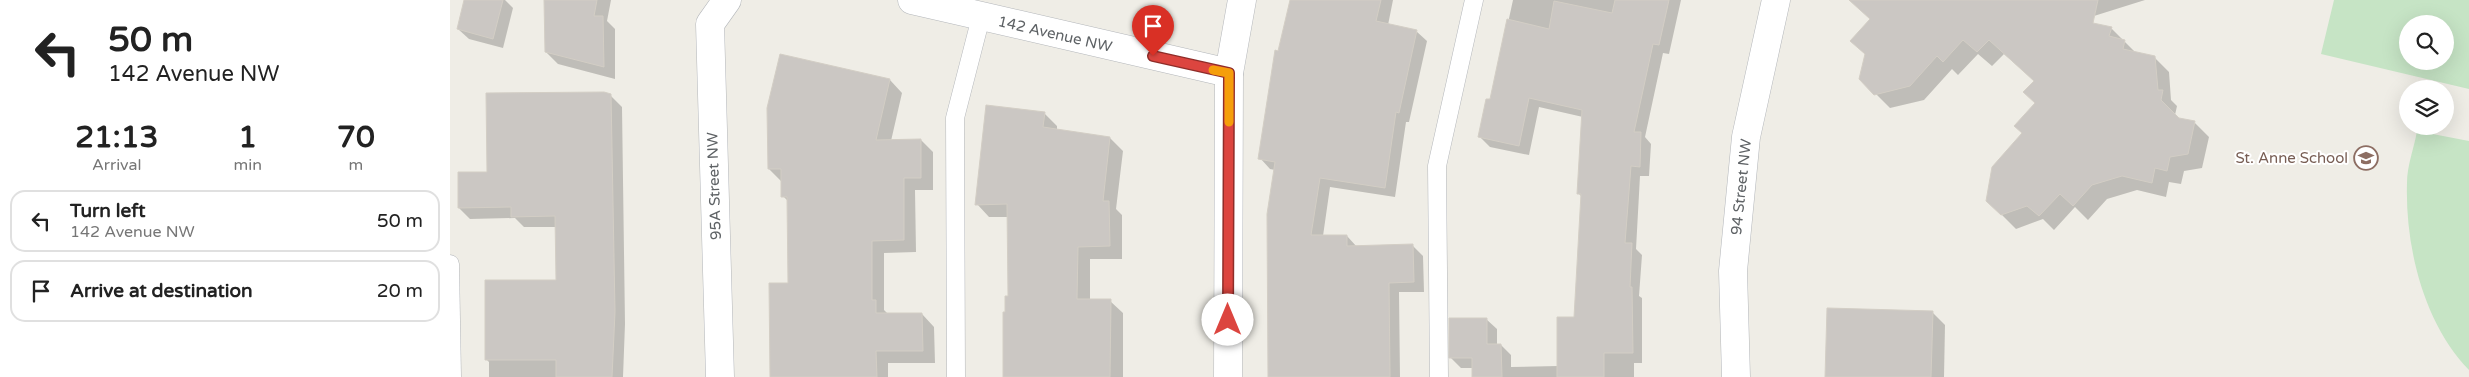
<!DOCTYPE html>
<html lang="en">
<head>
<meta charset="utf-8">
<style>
	:root { --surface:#fff; --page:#f6f6f6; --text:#222; --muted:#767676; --line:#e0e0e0 }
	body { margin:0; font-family:"Varela Round",sans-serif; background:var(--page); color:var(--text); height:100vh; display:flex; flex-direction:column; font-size:19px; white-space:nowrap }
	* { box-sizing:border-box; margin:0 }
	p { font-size:16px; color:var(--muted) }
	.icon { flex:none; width:28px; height:28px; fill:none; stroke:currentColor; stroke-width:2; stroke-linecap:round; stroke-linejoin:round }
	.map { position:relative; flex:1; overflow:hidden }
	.details { display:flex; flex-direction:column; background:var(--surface); width:450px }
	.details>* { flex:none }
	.banner { background:#fff; color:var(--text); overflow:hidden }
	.tools { position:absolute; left:1949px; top:15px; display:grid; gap:10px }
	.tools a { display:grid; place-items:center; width:55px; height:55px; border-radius:50%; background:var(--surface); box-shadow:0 5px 20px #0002; font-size:25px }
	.pin { position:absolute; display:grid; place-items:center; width:42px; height:42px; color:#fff; margin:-51px -21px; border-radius:50% 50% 50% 0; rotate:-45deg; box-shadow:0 0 5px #0007 }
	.pin .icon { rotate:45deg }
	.me { position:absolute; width:55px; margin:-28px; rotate:0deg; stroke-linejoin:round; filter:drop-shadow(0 0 4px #0008) }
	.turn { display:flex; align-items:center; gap:18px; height:105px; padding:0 25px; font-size:22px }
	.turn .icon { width:65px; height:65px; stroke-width:2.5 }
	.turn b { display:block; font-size:35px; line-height:42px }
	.eta { display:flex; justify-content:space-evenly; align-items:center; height:85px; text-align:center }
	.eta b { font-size:30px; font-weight:700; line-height:35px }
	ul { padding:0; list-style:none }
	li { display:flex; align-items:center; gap:15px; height:62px; margin:0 10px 8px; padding:0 15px; border:2px solid var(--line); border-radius:15px }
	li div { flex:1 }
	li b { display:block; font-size:19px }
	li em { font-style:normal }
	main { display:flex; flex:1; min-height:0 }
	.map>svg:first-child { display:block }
	.green { fill:#c6e4c5; fill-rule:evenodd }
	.shadow { fill:#0003 }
	.building { fill:#cbc7c3; stroke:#d3cec5 }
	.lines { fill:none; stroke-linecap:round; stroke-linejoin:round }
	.lane-casing { stroke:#b3b6ba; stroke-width:19 }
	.street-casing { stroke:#b3b6ba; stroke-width:29 }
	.secondary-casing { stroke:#b3b6ba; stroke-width:29 }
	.lane { stroke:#fff; stroke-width:18 }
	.street { stroke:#fff; stroke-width:28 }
	.secondary { stroke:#fff; stroke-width:28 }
	.route-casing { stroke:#8f2d29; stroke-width:12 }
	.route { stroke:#dc453f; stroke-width:9 }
	.slow { stroke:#f59e0b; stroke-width:9 }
	.labels { text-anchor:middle; stroke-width:4; stroke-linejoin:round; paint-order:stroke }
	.street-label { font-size:15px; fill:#5e6265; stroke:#fff }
	.education-label { font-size:15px; fill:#785e54; stroke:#fff; text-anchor:end }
</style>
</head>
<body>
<main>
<section class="details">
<div class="banner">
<div class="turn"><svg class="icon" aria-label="left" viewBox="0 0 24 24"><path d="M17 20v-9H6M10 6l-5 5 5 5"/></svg><div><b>50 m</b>142 Avenue NW</div></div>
</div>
<div class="eta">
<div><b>21:13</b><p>Arrival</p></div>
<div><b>1</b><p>min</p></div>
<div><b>70</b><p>m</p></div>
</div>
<ul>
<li><svg class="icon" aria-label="left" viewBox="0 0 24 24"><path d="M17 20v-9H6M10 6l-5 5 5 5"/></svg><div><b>Turn left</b><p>142 Avenue NW</p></div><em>50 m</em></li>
<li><svg class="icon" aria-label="arrive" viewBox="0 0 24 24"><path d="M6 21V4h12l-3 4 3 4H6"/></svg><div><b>Arrive at destination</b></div><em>20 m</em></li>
</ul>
</section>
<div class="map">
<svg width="2019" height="377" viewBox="0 0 2019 377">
	<rect width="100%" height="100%" fill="#efede6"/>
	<g class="green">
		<path d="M1884 0H2019V89L1871 54ZM1958 24H1995V61H1958Z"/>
		<path d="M1967 131 2019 141V370C1974 324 1955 247 1957 183 1957 166 1964 148 1967 131Z"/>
	</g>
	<g class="shadow">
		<path d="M15 0H55L63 8 53 48 19 39 8 29Z"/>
		<path d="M96 0H161L157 21 165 29V79L108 64 96 52Z"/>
		<path d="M841 0H943L938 25 966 31 977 41 959 122H956L945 197 880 187 873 236H897L907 247 963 246 973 256 974 292H949L950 377H819L825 170 820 169 810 158Z"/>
		<path d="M1063 0H1231L1219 54 1213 53 1195 137 1201 144 1199 176H1190L1186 249 1192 255 1189 296 1192 298V363H1184V377H1023V368H1011L1001 358 1036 319 1047 329V345H1051L1061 355V367L1108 366 1125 318 1132 197 1129 194 1133 117 1089 107 1079 155 1040 147 1029 136 1041 101Z"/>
		<path d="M1420 0H1695L1628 21 1661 28 1687 54 1704 57 1719 72 1721 100 1727 106 1725 115 1729 119 1744 122 1759 137 1752 168 1734 171 1731 184 1719 182 1716 197 1687 190 1657 199 1638 220 1625 207 1604 230 1593 219 1566 229 1537 200 1574 133 1586 103 1585 81 1554 54 1542 66 1528 54 1508 75 1502 69 1474 100 1440 108 1411 79 1416 55 1402 41 1421 20Z"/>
		<path d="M331 55 440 80 452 93 441 141 471 140 483 152V190H465L466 252 434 253V310L438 314H472L484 327 485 363H438V377H321L339 284V202L333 196 332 182 319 169Z"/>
		<path d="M160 95 172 107 175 324 173 377H39V362L36 359 107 281 106 227H74L65 218 20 219 9 208 38 173Z"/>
		<path d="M594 113 607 126V131L660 138 673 151 666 209 672 215V259H640V301H660L673 313V377H554L559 297 558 217H539L527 204Z"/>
		<path d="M1482 312 1495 325 1494 377H1377Z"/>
	</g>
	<g class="building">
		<path d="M14 0H53L43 39 7 29Z"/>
		<path d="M94 0H147L144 16H153L154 67 95 52Z"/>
		<path d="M840 0H931L926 21 967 30 949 113 946 112 935 188 870 178 861 235H897V246L963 244 964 282 939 283 940 377H818L817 214 825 162 808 159 825 50 828 51Z"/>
		<path d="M1165 0H1219L1209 45 1203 44 1184 132H1191L1190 167 1181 166 1175 243H1182L1180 287H1182L1183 353H1154V377H1107V317H1124L1131 194H1127L1132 110 1079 98 1069 146 1028 137 1036 99H1040L1057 19 1099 29 1104 1 1162 13Z"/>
		<path d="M1399 0H1648L1643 23 1662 27 1659 36 1675 40 1673 49 1705 56 1708 90H1713L1711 100 1729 118 1745 121 1738 154 1720 157 1717 171 1705 168 1702 183 1672 176 1642 185 1623 206 1610 194 1589 216 1577 206 1551 215 1536 201 1542 167 1572 133 1564 126 1585 103 1573 92 1584 81 1539 40 1527 52 1513 40 1493 62 1487 56 1460 86 1424 95 1409 79 1415 54 1400 41 1420 19Z"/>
		<path d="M330 54 440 79 426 140 471 139V178H454V240L422 241V300H426V313H472L473 351H426L427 377H320L319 283H338L337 197H331V169H318L317 108Z"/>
		<path d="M154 92 161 94 165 312 162 377H106V360H35V280H106L105 216 61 217V207L8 208V172H37L36 93Z"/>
		<path d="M536 105 595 112 593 127 660 137 653 201H659L660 246 628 247 627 299H661L660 377H553V312H555V296H558L557 204 525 205Z"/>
		<path d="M1377 308 1483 311 1481 377H1375Z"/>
		<path d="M999 318H1037V344H1051L1052 377H1022V358H999Z"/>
	</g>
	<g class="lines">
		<g class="lane-casing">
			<g id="lane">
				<path d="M0 264 2 377"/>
				<path d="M506 377 505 118 531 17"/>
				<path d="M989 377 987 166 1024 0"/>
			</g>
		</g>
		<g class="street-casing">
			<g id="street">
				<path d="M462 0 779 73"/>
				<path d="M270 377 260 24 277 0"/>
				<path d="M778 377 779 73 792 0"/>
			</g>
		</g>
		<g class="secondary-casing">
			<path id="secondary" d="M1286 377 1283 271 1296 137 1326 0"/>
		</g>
		<use href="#lane" class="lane"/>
		<use href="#street" class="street"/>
		<use href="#secondary" class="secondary"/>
	</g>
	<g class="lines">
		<g class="route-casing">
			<path id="route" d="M703 56 779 73 778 320"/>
		</g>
		<use href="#route" class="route"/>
		<path class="slow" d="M763 70 779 73V122"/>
	</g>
	<defs>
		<g id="school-ring" transform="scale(1.25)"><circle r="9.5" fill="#fff" stroke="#8d6e63" stroke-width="1.5"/><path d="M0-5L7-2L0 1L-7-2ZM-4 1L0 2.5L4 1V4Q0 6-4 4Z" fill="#8d6e63"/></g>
	</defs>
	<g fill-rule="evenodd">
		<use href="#school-ring" x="1916" y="158"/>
	</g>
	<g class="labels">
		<g class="street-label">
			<text transform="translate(605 34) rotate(13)" y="5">142 Avenue NW</text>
			<text transform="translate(264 186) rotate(-92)" y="5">95A Street NW</text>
			<text transform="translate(1291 187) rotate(-84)" y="5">94 Street NW</text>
		</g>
		<g class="education-label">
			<text x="1898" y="163">St. Anne School</text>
		</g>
	</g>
</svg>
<div class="tools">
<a><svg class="icon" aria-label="search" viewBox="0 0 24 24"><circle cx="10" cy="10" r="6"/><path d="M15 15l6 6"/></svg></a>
<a><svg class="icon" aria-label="layers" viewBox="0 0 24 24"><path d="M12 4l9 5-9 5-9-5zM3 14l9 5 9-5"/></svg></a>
</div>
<div class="pin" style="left:703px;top:56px;background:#d93025"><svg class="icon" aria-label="arrive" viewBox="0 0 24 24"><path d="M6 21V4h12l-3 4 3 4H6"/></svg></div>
<svg class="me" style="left:778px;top:320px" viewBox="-20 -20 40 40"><circle r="19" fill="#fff"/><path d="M0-13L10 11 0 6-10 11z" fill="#dc453f"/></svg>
</div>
</main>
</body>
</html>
